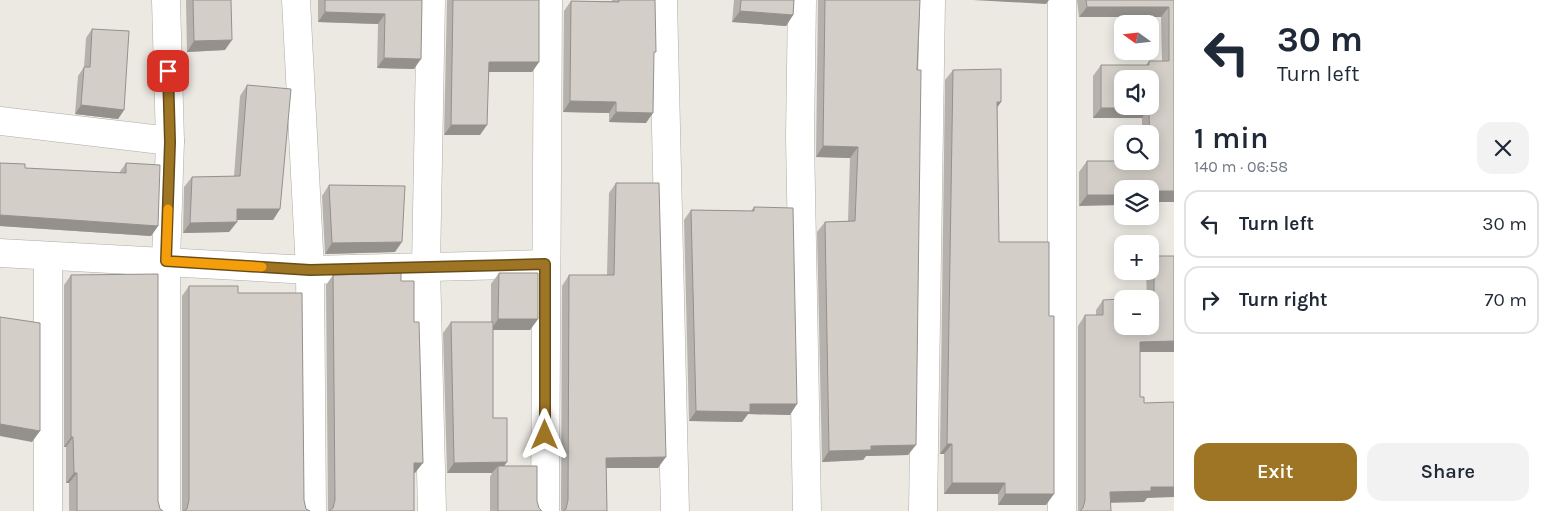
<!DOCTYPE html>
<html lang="en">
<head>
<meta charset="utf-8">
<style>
	:root { --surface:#fff; --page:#f2f2f3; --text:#1f2937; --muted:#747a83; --line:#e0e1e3; --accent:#9e7524 }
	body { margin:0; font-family:Karla,sans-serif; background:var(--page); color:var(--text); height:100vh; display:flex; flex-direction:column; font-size:19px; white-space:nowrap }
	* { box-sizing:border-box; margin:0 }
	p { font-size:16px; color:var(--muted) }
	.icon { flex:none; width:28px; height:28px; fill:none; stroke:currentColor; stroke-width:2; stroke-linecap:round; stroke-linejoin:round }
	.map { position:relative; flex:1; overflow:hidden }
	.panel { display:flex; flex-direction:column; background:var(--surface); width:375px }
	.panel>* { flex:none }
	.guide { background:#fff; color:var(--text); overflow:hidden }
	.needle { width:32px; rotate:285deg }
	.tools { position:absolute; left:1114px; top:15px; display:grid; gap:10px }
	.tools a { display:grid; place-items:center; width:45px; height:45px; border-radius:10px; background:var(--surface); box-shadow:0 2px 12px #0003; font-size:25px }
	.pin { position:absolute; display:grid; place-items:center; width:42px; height:42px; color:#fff; margin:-21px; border-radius:10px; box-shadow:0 2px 8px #0006 }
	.me { position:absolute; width:55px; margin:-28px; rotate:0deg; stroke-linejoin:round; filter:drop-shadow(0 0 4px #0008) }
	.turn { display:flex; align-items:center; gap:18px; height:105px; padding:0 20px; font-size:22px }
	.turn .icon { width:65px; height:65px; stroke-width:2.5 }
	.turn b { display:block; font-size:35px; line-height:42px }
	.round { display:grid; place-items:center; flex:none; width:52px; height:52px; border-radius:15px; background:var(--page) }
	.head { display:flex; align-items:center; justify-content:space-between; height:85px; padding:0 20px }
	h1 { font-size:30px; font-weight:600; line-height:38px }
	.button { display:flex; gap:10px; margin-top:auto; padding:10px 20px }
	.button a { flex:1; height:58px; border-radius:15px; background:var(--accent); color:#fff; font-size:20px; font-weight:600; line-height:58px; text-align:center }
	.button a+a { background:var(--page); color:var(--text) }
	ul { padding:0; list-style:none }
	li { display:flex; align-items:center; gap:15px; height:68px; margin:0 10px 8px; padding:0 10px; border:2px solid var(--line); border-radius:15px }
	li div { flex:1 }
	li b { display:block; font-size:19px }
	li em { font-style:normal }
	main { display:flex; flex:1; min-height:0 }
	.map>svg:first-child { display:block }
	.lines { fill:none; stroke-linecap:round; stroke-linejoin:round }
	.minor-casing { stroke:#aeaca5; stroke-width:29 }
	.minor { stroke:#fff; stroke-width:28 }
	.wall { fill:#b6b1ac }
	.shaded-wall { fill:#94908c }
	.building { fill:#d4cec8; stroke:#94908c; fill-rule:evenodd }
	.route-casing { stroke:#674c17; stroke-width:12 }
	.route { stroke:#9e7524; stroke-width:9 }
	.slow { stroke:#f59e0b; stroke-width:9 }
</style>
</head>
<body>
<main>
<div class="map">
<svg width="1174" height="511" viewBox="0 0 1174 511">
	<rect width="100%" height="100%" fill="#ebe9e2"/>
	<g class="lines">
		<g class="minor-casing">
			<g id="minor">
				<path d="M166 0 170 141 166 261V511"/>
				<path d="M296 0 310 270 312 511"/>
				<path d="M431 0 426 266 432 511"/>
				<path d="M663 0 675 511"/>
				<path d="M802 0 800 137 807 511"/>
				<path d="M1062 0V511"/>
				<path d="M0 121 170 141"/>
				<path d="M0 253 310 270 545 264"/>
				<path d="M48 511V256"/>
				<path d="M545 511 548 0"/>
				<path d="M923 511 931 0"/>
			</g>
		</g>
		<use href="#minor" class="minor"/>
	</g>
	<g class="wall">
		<path d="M186 0H231L225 50 187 52Z"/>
		<path d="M318 0H422L414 69 377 68 378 24 318 22Z"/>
		<path d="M447 0H539V62L532 72H489L480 135H444Z"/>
		<path d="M612 0H655L654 55 646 123 609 122V113L563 112 564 11 571 1H612Z"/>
		<path d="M734 0H794L793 15 786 26 732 22Z"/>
		<path d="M818 0H920L908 455 866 456 863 460 822 462 817 232 825 222 848 221 850 158 816 157Z"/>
		<path d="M1077 0H1174V202H1150V189L1079 206V172L1087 161H1150V134H1142V118H1093V76L1101 65H1146L1149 61H1162L1161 17H1079Z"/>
		<path d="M92 29 124 110 118 119 75 114 78 76 84 67 86 38Z"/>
		<path d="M953 70 1001 102 997 108 999 242 1046 505H998V494H944V454H940L945 80Z"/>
		<path d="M247 85 280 209 273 220H237V222L229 232 183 233 184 187 192 177 234 176 240 96Z"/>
		<path d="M0 163 25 168 119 173 126 163 158 226 151 236 0 226Z"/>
		<path d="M616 183 658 468H606L607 511H561L562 286 569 275H607L609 193Z"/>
		<path d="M329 185 395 252 325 254 322 196Z"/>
		<path d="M754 207 790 415 748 414 742 422 689 421 684 220 691 210 751 211Z"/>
		<path d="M1154 256H1174V352H1140V397L1147 498 1144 502H1110L1111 511H1078V326L1085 315H1096V310L1103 300 1150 326V299H1147L1146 271H1150V262Z"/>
		<path d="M499 273 538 319 530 330H493V418L505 466 537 501 539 508 542 511H490V477L492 473H447L443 333 451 322H491V284Z"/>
		<path d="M71 275 158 501 160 509 163 511H69V483H66V447H64V285Z"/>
		<path d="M333 275 401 281 415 473H414V511H328L326 285Z"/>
		<path d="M189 286 238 293 306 509 310 511H182V296Z"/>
	</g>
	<g class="shaded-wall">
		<path d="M973 0H1049L1046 4Z"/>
		<path d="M1087 7H1169L1161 17H1079Z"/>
		<path d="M740 11 793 15 786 26 732 22Z"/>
		<path d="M325 12 385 14 378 24 318 22Z"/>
		<path d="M232 40 225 50 187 52 194 41Z"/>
		<path d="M384 58 421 59 414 69 377 68Z"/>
		<path d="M489 62H539L532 72H482Z"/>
		<path d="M570 101 616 102 609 113 563 112Z"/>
		<path d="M997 102H1001L993 112Z"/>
		<path d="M81 105 124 110 118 119 75 114Z"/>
		<path d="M1101 108H1149L1142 118H1093Z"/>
		<path d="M616 112 653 113 646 123 609 122Z"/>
		<path d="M451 125H487L480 135H444Z"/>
		<path d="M823 146 858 147 850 158 816 157Z"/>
		<rect x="1150" y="191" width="24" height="11"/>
		<path d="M1087 195H1122V205L1079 206Z"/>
		<path d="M237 209H280L273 220H229Z"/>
		<path d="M0 215 158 226 151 236 0 226Z"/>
		<path d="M237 222 229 232 183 233 190 223Z"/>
		<path d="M402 242 395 252 325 254 332 243Z"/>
		<path d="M498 319H538L530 330H491Z"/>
		<path d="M1174 341V352H1133L1140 342Z"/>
		<path d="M750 404H797L790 415 748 414 742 422 689 421 696 411Z"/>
		<path d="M0 424 40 431 32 442 0 436Z"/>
		<path d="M71 437H73L66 447H64Z"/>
		<path d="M947 444H952L944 454H940Z"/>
		<path d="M916 445 908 455 866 456 863 460 822 462 829 451 871 446Z"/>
		<path d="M666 457 658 468H599L606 458Z"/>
		<path d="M507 462 499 473 498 466 492 473H447L454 463Z"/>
		<path d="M414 463H423L415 473H407Z"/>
		<path d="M74 473H77L69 483H66Z"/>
		<path d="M952 483H1005L998 494H944Z"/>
		<path d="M1151 487H1174V497L1147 498 1144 502 1103 503 1110 492Z"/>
		<path d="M1005 494H1054L1046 505H998Z"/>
	</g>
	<g class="building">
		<path d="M193 0H231L232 40 194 41Z"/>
		<path d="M325 0H422L421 59 384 58 385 14 325 12Z"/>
		<path d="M453 0H539V62H489L487 125H451Z"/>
		<path d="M619 0H655L656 52H654L653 113 616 112V102L570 101 571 1 619 2Z"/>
		<path d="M741 0H794L793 15 740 11Z"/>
		<path d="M825 0H920L917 70H921L916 445 871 446V450L829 451 825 222 855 221 858 147 823 146Z"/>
		<path d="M1086 0H1174V191H1150V189H1122V195H1087V161H1150L1149 108H1101V65H1149V61H1169V7H1087ZM1122 79H1150V106H1122Z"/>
		<path d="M92 29 129 31 124 110 81 105 84 67H90Z"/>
		<path d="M1001 69V102H997L999 242H1049V316H1054V494H1005V483H952V444H947L953 70Z"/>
		<path d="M247 85 291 89 280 209H237V222L190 223 192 177 240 176Z"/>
		<path d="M0 163 25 164V168L126 173V163L160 165 158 226 0 215Z"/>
		<path d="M616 183H659L666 457 606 458 607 511H563L566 509 568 500 569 275H614Z"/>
		<path d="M329 185 405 186 402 242 332 243Z"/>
		<path d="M754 207 793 208 797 404H750V412L696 411 691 210 754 211Z"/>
		<path d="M1154 256H1174V341L1140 342V397H1144V403L1174 402V487H1151V491L1110 492 1111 511H1080L1083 508 1085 500V315H1103V300L1122 299V326H1150V299H1154Z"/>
		<path d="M401 273V281H414V322H419L423 463H414V511H329L333 508 335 500 333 275Z"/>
		<path d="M499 273H538V319H498Z"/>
		<path d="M158 274V501L160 509 163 511H77V473H74L73 437H71V275Z"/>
		<path d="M189 286H238V293H302L304 500 306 509 310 511H183L187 509 189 500Z"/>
		<path d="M0 317 40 323V431L0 424Z"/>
		<path d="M451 322H493V418H507V462L454 463Z"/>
		<path d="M498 466H537V501L539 508 542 511H498Z"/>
	</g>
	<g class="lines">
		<g class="route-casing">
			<path id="route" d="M168 71 170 142 166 261 310 270 545 264V435"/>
		</g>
		<use href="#route" class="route"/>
		<path class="slow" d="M168 209 166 261 262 267"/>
	</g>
</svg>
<div class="tools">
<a><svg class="needle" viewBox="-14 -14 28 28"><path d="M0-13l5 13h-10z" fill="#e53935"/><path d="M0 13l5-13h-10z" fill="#747a83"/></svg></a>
<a><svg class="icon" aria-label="sound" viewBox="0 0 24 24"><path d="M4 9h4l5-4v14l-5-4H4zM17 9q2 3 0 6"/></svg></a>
<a><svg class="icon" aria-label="search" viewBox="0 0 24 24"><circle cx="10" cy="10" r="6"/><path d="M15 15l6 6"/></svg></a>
<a><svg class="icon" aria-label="layers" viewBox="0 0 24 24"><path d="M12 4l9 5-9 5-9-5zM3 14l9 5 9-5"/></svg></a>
<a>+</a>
<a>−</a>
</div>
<div class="pin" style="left:168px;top:71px;background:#d93025"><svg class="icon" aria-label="arrive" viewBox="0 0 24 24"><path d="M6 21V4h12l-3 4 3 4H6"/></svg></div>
<svg class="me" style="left:545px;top:435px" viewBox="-20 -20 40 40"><path d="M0-17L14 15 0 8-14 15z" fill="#9e7524" stroke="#fff" stroke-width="4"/></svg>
</div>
<section class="panel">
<div class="guide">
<div class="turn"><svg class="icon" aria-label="left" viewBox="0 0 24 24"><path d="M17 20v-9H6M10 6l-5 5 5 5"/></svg><div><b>30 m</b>Turn left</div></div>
</div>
<div class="head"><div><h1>1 min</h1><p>140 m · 06:58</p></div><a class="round"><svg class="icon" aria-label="close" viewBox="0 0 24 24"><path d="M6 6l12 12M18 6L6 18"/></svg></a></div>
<ul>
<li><svg class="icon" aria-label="left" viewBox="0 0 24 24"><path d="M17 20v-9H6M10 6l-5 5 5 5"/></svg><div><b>Turn left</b></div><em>30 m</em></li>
<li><svg class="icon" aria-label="right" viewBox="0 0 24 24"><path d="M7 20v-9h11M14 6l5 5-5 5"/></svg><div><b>Turn right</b></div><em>70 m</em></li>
</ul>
<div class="button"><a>Exit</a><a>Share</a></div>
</section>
</main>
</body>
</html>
